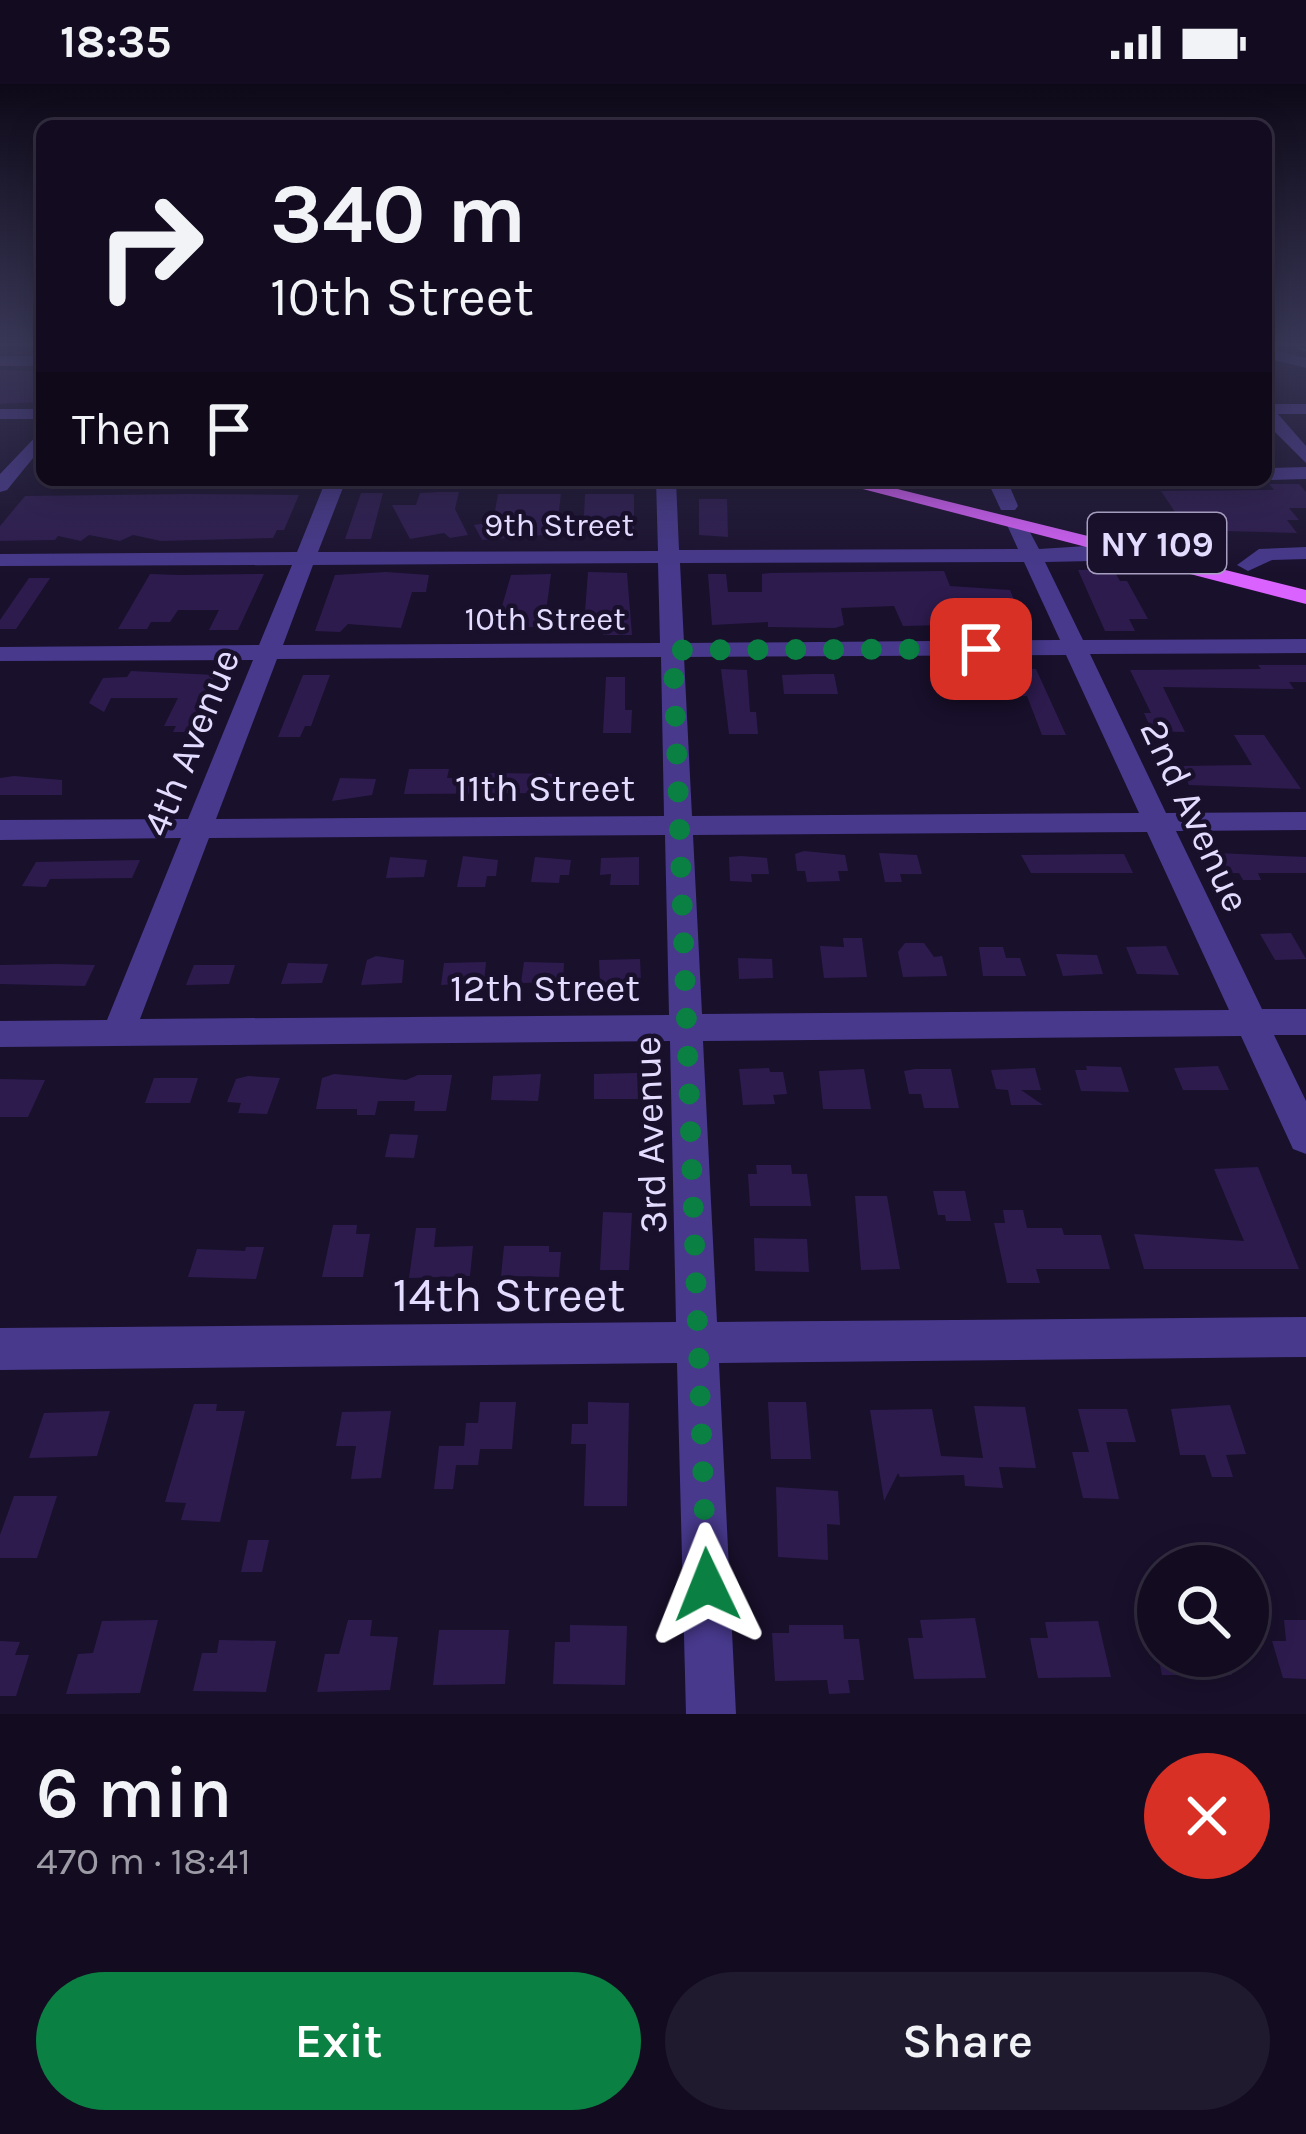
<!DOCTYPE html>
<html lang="en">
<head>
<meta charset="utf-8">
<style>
	:root { --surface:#130c21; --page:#201a2e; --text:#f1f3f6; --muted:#9d9ba5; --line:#322c3f; --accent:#0b8043 }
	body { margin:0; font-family:Karla,sans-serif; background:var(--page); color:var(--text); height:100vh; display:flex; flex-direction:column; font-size:45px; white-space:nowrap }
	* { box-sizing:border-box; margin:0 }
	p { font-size:39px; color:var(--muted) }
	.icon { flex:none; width:66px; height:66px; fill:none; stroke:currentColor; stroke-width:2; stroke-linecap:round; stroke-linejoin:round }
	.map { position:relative; height:1630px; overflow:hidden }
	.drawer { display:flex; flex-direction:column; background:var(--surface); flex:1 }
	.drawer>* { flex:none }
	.top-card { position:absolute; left:36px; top:36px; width:1236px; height:366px; border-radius:18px; box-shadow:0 6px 30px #0003,0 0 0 3px var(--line); background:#130c21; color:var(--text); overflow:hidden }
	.controls { position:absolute; left:1137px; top:1461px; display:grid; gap:24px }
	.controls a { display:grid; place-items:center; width:132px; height:132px; border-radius:50%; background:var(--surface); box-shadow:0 6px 30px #0003,0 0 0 3px var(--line); font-size:60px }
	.pin { position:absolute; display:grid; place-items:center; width:102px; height:102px; color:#fff; margin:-51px; border-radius:24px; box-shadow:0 6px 18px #0006 }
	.me { position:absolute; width:132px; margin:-66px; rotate:358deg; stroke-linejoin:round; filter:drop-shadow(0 0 9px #0008) }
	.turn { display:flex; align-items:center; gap:42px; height:252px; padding:0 36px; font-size:54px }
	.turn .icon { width:156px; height:156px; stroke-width:2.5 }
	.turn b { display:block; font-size:84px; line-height:102px }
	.then { display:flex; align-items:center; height:114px; padding:0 36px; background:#0003; gap:24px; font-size:45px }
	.round { display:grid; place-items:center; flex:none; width:126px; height:126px; border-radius:63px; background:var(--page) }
	.headline { display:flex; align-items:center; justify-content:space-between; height:204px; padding:0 36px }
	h1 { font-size:72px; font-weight:600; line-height:90px }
	.action { display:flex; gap:24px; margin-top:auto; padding:24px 36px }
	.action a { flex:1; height:138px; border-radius:72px; background:var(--accent); color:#fff; font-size:48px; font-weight:600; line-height:138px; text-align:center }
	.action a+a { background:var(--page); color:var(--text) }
	.status { display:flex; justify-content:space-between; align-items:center; height:84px; padding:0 60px; background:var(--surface); direction:ltr }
	.status svg { height:33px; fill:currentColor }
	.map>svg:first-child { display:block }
	.building { fill:#2d1b4e }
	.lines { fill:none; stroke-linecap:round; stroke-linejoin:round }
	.minor { fill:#48398d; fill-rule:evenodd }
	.major { fill:#da63ff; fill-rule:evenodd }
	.rail-casing { stroke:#08c5ff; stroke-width:6 }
	.rail { stroke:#19102c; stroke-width:3; stroke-dasharray:10; stroke-linecap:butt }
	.route { stroke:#0b8043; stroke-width:21; stroke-dasharray:0 37.8 }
	.labels { text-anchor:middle; stroke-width:9; stroke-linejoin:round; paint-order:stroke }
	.far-street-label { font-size:33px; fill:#e4dcff; stroke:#19102c }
	.shield { fill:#19102c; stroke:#a79fc0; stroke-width:3 }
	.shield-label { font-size:36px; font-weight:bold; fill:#e4dcff }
	.street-label { font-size:39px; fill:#e4dcff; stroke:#19102c }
	.near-street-label { font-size:48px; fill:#e4dcff; stroke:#19102c }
</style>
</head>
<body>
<div class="status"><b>18:35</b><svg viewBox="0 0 49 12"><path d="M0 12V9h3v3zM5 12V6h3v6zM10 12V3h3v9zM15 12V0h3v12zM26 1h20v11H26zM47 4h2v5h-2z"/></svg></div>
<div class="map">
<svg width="1306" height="1630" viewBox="0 0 1306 1630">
	<rect width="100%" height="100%" fill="#19102c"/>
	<g class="building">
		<path d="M0 286 42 287V318L0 320Z"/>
		<path d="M1269 400H1299L1306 408V424H1289L1299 436H1287L1297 449 1187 446 1161 407 1274 406Z"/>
		<path d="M439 408H459L455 425 468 451 450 454 444 449 410 455 392 421H416L420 409Z"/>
		<path d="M361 409H383L371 455H345Z"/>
		<path d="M188 410 299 411 284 446H277L273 454 161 457 133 451 120 457 89 451 81 457 58 452 55 456 0 457V442L25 412Z"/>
		<path d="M498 410H561L556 450 482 456 474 441 493 438Z"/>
		<path d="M585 410H634V452L583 451Z"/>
		<path d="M699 415H727L728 453 699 451Z"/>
		<path d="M1113 485 1120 497H1127L1148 535H1129L1135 547H1105L1078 486Z"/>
		<path d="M944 487 950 502 1010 506 1023 539 903 542 894 522 841 524 844 541 835 544 768 543V538L712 541 708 490H726L728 508H762V490L770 489Z"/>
		<path d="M386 488 429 491 426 508H412L401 544 348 540 340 548 315 547 335 491Z"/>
		<path d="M588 488 627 489 632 551H603L604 541H584Z"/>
		<path d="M150 490 179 491 264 490 238 546H209L219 526H178L170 538H151L147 545H118Z"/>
		<path d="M551 490 544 543H496L511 491Z"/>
		<path d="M29 494H50L16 545H0V536Z"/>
		<path d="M1258 581H1306V598H1289L1294 605 1163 603 1185 648 1152 647 1144 629H1151L1130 586 1261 585Z"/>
		<path d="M942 583 1036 585 1066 651H1042L1027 612H1001L999 603 944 604Z"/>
		<path d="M721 585 747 586 750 628H756L758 650H729Z"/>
		<path d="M131 587 215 591 193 648H173L176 642H164L178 614H111L104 628 89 619 103 594 127 593Z"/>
		<path d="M815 590H834L838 610H784L782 591Z"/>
		<path d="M303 591H330L311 642H305L300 653H278Z"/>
		<path d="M606 593H625V626H632L631 649H603Z"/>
		<path d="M1234 651H1264L1301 705 1189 701 1180 682 1252 681Z"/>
		<path d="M409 685H449L447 694H487L488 689 563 690 561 709 404 710Z"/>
		<path d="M14 692 62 696V711H0V694Z"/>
		<path d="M340 694 376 695 372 711 332 717Z"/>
		<path d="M804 767 845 771 848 787H838L840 797 807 798 805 787H797L795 770Z"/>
		<path d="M879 769 917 771 922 790H900L902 798H885Z"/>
		<path d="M1217 769 1306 773V789H1258L1261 796H1243L1239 789H1227Z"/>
		<path d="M1124 770 1133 789H1031L1021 771Z"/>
		<path d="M463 772 498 776 496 792H487L485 803H457Z"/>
		<path d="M741 772 767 774 769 790H751L752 798 730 797 729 773Z"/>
		<path d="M390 773 427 776 424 793 386 794Z"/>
		<path d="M535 773 571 776 569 791H560L559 799 531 798Z"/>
		<path d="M639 773V801H610L611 790 600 791 601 774Z"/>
		<path d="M140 776 132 794 50 795 46 803 22 802 36 778Z"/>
		<path d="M1291 849 1306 875 1275 876 1260 850Z"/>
		<path d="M843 854H862L867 893 824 894 820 862 844 863Z"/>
		<path d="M905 859H924L934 873 942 872 947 892 903 893 898 868Z"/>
		<path d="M1166 862 1179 891 1137 890 1126 863Z"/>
		<path d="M979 863H1003L1006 874H1020L1026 892H983Z"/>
		<path d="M1056 870 1097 871 1103 890 1063 892Z"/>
		<path d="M376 872 404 876 402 899 361 901 367 876Z"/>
		<path d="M738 874 772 875 773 894 739 895Z"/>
		<path d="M640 875 641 898 600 899 599 876Z"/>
		<path d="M486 878 484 898 441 901 444 879Z"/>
		<path d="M524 878 564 879 563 898 521 899Z"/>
		<path d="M288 879 328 880 322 899 281 900Z"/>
		<path d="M0 881 55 880 95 881 85 902 0 900Z"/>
		<path d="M194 881H235L229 900 186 901Z"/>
		<path d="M1086 982 1121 983 1129 1008 1081 1007 1075 986H1087Z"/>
		<path d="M1218 982 1229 1006H1183L1174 984Z"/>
		<path d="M769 984 770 988H783L787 1010 773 1011 775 1020 743 1021 739 985Z"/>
		<path d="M1035 984 1041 1006H1021L1043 1021H1011L1008 1006 996 1005 991 986Z"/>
		<path d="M864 985 871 1025H823L819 987Z"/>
		<path d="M915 985H951L959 1024H924L921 1010H909L904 987Z"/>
		<path d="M637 989 638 1015H594V990Z"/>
		<path d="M334 990 406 996 418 991H452L446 1027H414L415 1017H378L375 1031H357V1025H316L322 994Z"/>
		<path d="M541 990 538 1017 491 1016 493 992Z"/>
		<path d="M248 992 280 994 267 1030 238 1029 241 1019 227 1018 236 995Z"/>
		<path d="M154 994H198L190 1019H145Z"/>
		<path d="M0 995 45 996 28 1033H0Z"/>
		<path d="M390 1050 418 1051 414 1074 385 1073Z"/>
		<path d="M756 1081H791L792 1090H807L811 1122H750L748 1090H757Z"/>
		<path d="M1258 1083 1299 1185H1144L1134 1150 1244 1157 1214 1085Z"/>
		<path d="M933 1107H965L971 1137H946L945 1131H938Z"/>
		<path d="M855 1112H887L900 1185 861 1186Z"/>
		<path d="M1003 1126H1023L1027 1144H1062L1064 1151H1101L1110 1185H1036L1040 1199H1007L994 1139H1005Z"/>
		<path d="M603 1128 632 1129 629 1186H600Z"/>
		<path d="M333 1141H357L356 1150H370L363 1193H322Z"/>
		<path d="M416 1144H436L434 1163 473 1162 470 1192 409 1194Z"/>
		<path d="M754 1154 807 1155 809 1188 755 1187Z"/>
		<path d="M504 1162H549V1168H561L559 1193 501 1192Z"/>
		<path d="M246 1163H264L256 1195 188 1193 197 1165 245 1167Z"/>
		<path d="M480 1318H516L512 1365H480L478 1381H456L453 1405H434L439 1362H464L466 1339H478Z"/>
		<path d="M588 1318 629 1319 627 1422H584L586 1360H571L572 1340H588Z"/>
		<path d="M768 1318H806L811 1375H771Z"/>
		<path d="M194 1320H217L216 1327H245L220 1438 181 1436 186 1419 165 1418Z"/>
		<path d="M1230 1321 1246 1370 1226 1371 1233 1393H1212L1205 1371H1180L1171 1325Z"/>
		<path d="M974 1322 1025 1323 1036 1384 999 1383 1003 1404 965 1402 964 1391 900 1393 898 1389 884 1417 870 1326 932 1325 941 1372 983 1374Z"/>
		<path d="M1078 1325H1127L1136 1358H1106L1119 1415 1083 1414 1072 1368H1089Z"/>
		<path d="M110 1327 97 1372 29 1374 44 1329Z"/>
		<path d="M391 1327 381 1394 351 1395 356 1362H336L342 1328Z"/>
		<path d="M776 1403 838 1407 840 1441 827 1440 828 1476 778 1473Z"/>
		<path d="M14 1412H57L37 1474H0V1451Z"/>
		<path d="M248 1456H269L262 1488H241Z"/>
		<path d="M975 1534 986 1594 914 1595 908 1554H923L920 1536Z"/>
		<path d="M158 1536 140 1609 66 1610 78 1570 93 1569 102 1537Z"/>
		<path d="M348 1536H372L370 1552 398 1553 390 1606 317 1608 325 1570H339Z"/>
		<path d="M1284 1536H1306V1595L1283 1594 1272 1557H1286Z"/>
		<path d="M1098 1537 1111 1593 1038 1594 1030 1554H1048L1045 1538Z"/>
		<path d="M570 1541 627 1542 625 1601 553 1600 555 1558H570Z"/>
		<path d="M789 1541H843L844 1555H859L864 1596H848L850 1609 829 1610 827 1596 775 1597 772 1549H789Z"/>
		<path d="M439 1546H509L505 1600 433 1601Z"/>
		<path d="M219 1556 276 1557 266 1608 193 1607 202 1569H217Z"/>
		<path d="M0 1557 20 1558 15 1571H29L16 1612H0Z"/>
		<path d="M1158 1572H1226L1232 1591H1162Z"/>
	</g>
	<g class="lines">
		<g class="minor">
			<path d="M1266 264 1306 274V284L1266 274Z"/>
			<rect x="0" y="272" width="42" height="10"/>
			<path d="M1266 320H1306V330H1278L1306 362V379L1266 339Z"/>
			<rect x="0" y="325" width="42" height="10"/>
			<path d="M42 346V363L7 406 0 408V390Z"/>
			<path d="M1306 383V395L1266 396V384Z"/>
			<path d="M326 396H346L318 468 658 467 656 396H676L679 466 1018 465 1007 441 1017 435 1024 437 1039 465 1118 460 1129 466 1093 477 1045 478 1083 556 1306 555V569L1090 570 1166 729 1306 728V746L1176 747 1262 925H1306V951H1274L1306 1017V1070L1293 1065 1241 952 703 957 717 1238 1306 1233V1273L719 1279 736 1630H686L677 1279 0 1286V1244L676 1238 670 957 0 963V937L107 936 181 754 0 756V736L188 735 253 576 0 577V563L259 561 292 481 0 482V470L297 468ZM1024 478 1060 556 684 559 680 479ZM658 479 660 559 283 561 313 481ZM1066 571 1139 729 692 732 684 573ZM661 573 664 732 216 735 277 575ZM1147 748 1229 926 702 930 693 751ZM665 751 669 931 140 935 209 754Z"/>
			<path d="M987 396H1007L1018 422 1015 426H1001Z"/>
			<path d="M1306 463V475L1272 476 1248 487 1237 481 1259 465Z"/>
		</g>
		<path class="major" d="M828 396H861L1306 506V520Z"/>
		<g class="rail-casing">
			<path id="rail" d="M1300 262 1306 264"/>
		</g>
		<use href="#rail" class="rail"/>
	</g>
	<linearGradient id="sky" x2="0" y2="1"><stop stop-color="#0e0918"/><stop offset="0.53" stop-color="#383756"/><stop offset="1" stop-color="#383756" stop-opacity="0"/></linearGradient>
	<rect width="1306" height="491" fill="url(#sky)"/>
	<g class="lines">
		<path class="route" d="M707 1501 673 566 981 565"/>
	</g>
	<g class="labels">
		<g class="far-street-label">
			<text x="559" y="452">9th Street</text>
			<text x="545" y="546">10th Street</text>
		</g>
		<rect class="shield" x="1088" y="429" width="138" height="60" rx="9"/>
		<g class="shield-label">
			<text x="1157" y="472">NY 109</text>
		</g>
		<g class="street-label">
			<text transform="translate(190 658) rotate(-68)" y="14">4th Avenue</text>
			<text x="545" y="717">11th Street</text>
			<text transform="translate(1196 731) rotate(65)" y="14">2nd Avenue</text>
			<text x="545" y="917">12th Street</text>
			<text transform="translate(649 1051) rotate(-92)" y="14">3rd Avenue</text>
		</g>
		<g class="near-street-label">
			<text x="509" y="1227">14th Street</text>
		</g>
	</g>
</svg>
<div class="controls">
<a><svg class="icon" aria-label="search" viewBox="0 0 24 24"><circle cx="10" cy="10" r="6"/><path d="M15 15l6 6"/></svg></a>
</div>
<div class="pin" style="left:981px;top:565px;background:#d93025"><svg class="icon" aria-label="arrive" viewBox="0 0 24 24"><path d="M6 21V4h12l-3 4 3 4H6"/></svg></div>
<svg class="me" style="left:707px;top:1501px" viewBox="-20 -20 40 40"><path d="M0-17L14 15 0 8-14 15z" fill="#0b8043" stroke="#fff" stroke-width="4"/></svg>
<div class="top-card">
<div class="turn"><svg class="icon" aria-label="right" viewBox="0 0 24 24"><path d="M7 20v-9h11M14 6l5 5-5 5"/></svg><div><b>340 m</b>10th Street</div></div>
<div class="then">Then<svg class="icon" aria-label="arrive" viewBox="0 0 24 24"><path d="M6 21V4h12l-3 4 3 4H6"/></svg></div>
</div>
</div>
<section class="drawer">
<div class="headline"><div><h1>6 min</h1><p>470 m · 18:41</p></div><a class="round" style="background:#d93025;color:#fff"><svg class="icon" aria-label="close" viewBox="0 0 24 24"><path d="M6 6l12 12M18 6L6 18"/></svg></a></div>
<div class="action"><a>Exit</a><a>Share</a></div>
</section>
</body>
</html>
